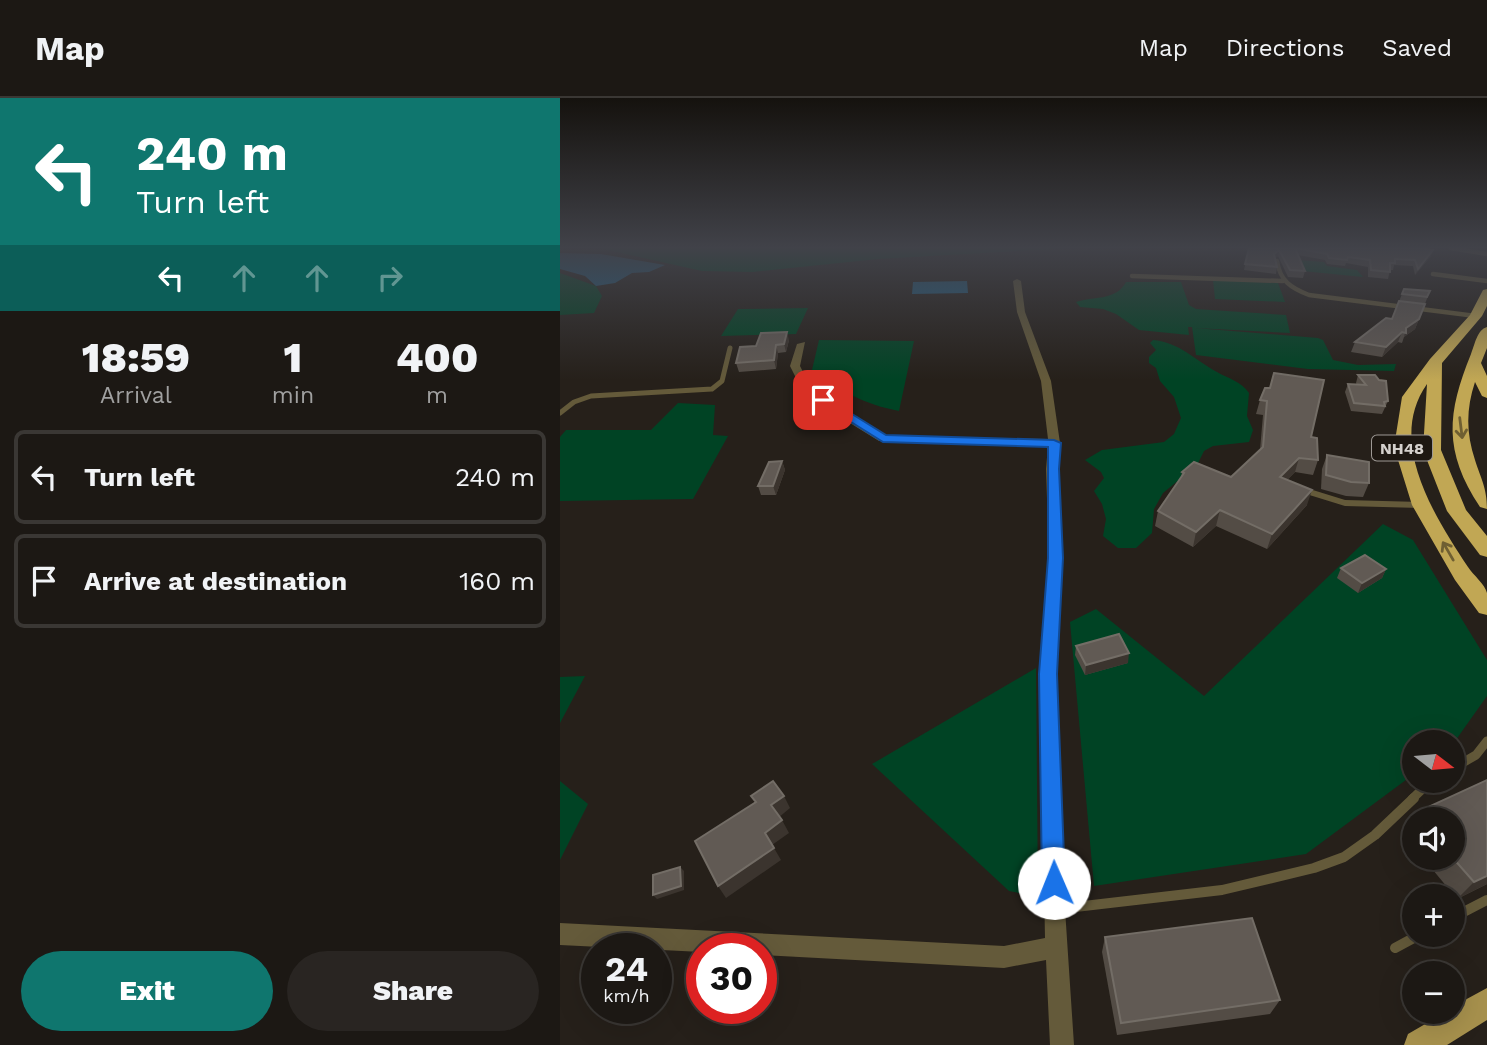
<!DOCTYPE html>
<html lang="en">
<head>
<meta charset="utf-8">
<style>
	:root { --surface:#1c1814; --page:#292522; --text:#f1f3f6; --muted:#a0a0a0; --line:#3a3734; --accent:#0f766e }
	body { margin:0; font-family:"Work Sans",sans-serif; background:var(--page); color:var(--text); height:100vh; display:flex; flex-direction:column; font-size:26px; white-space:nowrap }
	* { box-sizing:border-box; margin:0 }
	p { font-size:23px; color:var(--muted) }
	.icon { flex:none; width:38px; height:38px; fill:none; stroke:currentColor; stroke-width:2; stroke-linecap:round; stroke-linejoin:round }
	.map { position:relative; flex:1; overflow:hidden }
	.details { display:flex; flex-direction:column; background:var(--surface); width:560px }
	.details>* { flex:none }
	.hud { background:#0f766e; color:#fff; overflow:hidden }
	.needle { width:46px; rotate:106deg }
	.buttons { position:absolute; left:842px; top:632px; display:grid; gap:14px }
	.buttons a { display:grid; place-items:center; width:63px; height:63px; border-radius:50%; background:var(--surface); box-shadow:0 7px 28px #0002,0 0 0 2px var(--line); font-size:35px }
	.speed { position:absolute; left:21px; top:835px; display:flex; gap:14px; font-size:35px; font-weight:700; text-align:center }
	.speed>* { display:grid; place-content:center; width:91px; height:91px; border-radius:50%; background:var(--surface); box-shadow:0 7px 28px #0002,0 0 0 2px var(--line); line-height:1 }
	.speed small { font-size:18px; font-weight:400 }
	.speed .limit { border:10px solid #d22; background:#fff; color:#111 }
	.pin { position:absolute; display:grid; place-items:center; width:60px; height:60px; color:#fff; margin:-30px; border-radius:14px; box-shadow:0 4px 10px #0006 }
	.me { position:absolute; width:77px; margin:-38px; rotate:359deg; stroke-linejoin:round; filter:drop-shadow(0 0 5px #0008) }
	.turn { display:flex; align-items:center; gap:24px; height:147px; padding:0 21px; font-size:32px }
	.turn .icon { width:91px; height:91px; stroke-width:2.5 }
	.turn b { display:block; font-size:49px; line-height:60px }
	.lanes { display:flex; align-items:center; height:66px; padding:0 21px; background:#0003; justify-content:center; gap:35px; direction:ltr }
	.lanes .off { opacity:.35 }
	.eta { display:flex; justify-content:space-evenly; align-items:center; height:119px; text-align:center }
	.eta b { font-size:42px; font-weight:800; line-height:49px }
	.primary-button { display:flex; gap:14px; margin-top:auto; padding:14px 21px }
	.primary-button a { flex:1; height:80px; border-radius:42px; background:var(--accent); color:#fff; font-size:28px; font-weight:800; line-height:80px; text-align:center }
	.primary-button a+a { background:var(--page); color:var(--text) }
	ul { padding:0; list-style:none }
	li { display:flex; align-items:center; gap:21px; height:94px; margin:0 14px 10px; padding:0 7px; border:4px solid var(--line); border-radius:10px }
	li div { flex:1 }
	li b { display:block; font-size:26px }
	li em { font-style:normal }
	header { display:flex; align-items:center; gap:42px; box-sizing:border-box; height:98px; padding:0 35px; background:var(--surface); border-bottom:2px solid var(--line) }
	header strong { font-size:33px }
	nav { display:flex; gap:38px; margin-inline-start:auto; font-size:24px }
	main { display:flex; flex:1; min-height:0 }
	.map>svg:first-child { display:block }
	.green { fill:#004324 }
	.water { fill:#226186 }
	.lines { fill:none; stroke-linecap:round; stroke-linejoin:round }
	.lane-far4 { stroke:#645a3a; stroke-width:4.5 }
	.lane-far3 { stroke:#645a3a; stroke-width:5 }
	.lane-far2 { stroke:#645a3a; stroke-width:6 }
	.lane-far1 { stroke:#645a3a; stroke-width:9 }
	.lane { stroke:#645a3a; stroke-width:10 }
	.street { fill:#645a3a; fill-rule:evenodd }
	.primary { fill:#a7914d; fill-rule:evenodd }
	.highway { fill:#c1a754; fill-rule:evenodd }
	.wall { fill:#534c45 }
	.shaded-wall { fill:#3b342e }
	.building { fill:#615a54; stroke:#736d66; stroke-width:2 }
	.oneway { stroke:#6f5f32 }
	.route { fill:#1a73e8; stroke:#114b97; stroke-width:2 }
	.labels { text-anchor:middle; stroke-width:7; stroke-linejoin:round; paint-order:stroke }
	.shield { fill:#1d1711; stroke:#9d9894; stroke-width:2 }
	.shield-label { font-size:16px; font-weight:bold; fill:#d4d0cc }
</style>
</head>
<body>
<header>
<strong>Map</strong>
<nav><a>Map</a><a>Directions</a><a>Saved</a></nav>
</header>
<main>
<section class="details">
<div class="hud">
<div class="turn"><svg class="icon" aria-label="left" viewBox="0 0 24 24"><path d="M17 20v-9H6M10 6l-5 5 5 5"/></svg><div><b>240 m</b>Turn left</div></div>
<div class="lanes"><svg class="icon" aria-label="left" viewBox="0 0 24 24"><path d="M17 20v-9H6M10 6l-5 5 5 5"/></svg><svg class="icon off" aria-label="ahead" viewBox="0 0 24 24"><path d="M12 20V5M6 11l6-6 6 6"/></svg><svg class="icon off" aria-label="ahead" viewBox="0 0 24 24"><path d="M12 20V5M6 11l6-6 6 6"/></svg><svg class="icon off" aria-label="right" viewBox="0 0 24 24"><path d="M7 20v-9h11M14 6l5 5-5 5"/></svg></div>
</div>
<div class="eta">
<div><b>18:59</b><p>Arrival</p></div>
<div><b>1</b><p>min</p></div>
<div><b>400</b><p>m</p></div>
</div>
<ul>
<li><svg class="icon" aria-label="left" viewBox="0 0 24 24"><path d="M17 20v-9H6M10 6l-5 5 5 5"/></svg><div><b>Turn left</b></div><em>240 m</em></li>
<li><svg class="icon" aria-label="arrive" viewBox="0 0 24 24"><path d="M6 21V4h12l-3 4 3 4H6"/></svg><div><b>Arrive at destination</b></div><em>160 m</em></li>
</ul>
<div class="primary-button"><a>Exit</a><a>Share</a></div>
</section>
<div class="map">
<svg width="927" height="947" viewBox="0 0 927 947">
	<rect width="100%" height="100%" fill="#26201a"/>
	<g class="green">
		<path d="M39 150H508L318 161 193 174 142 173Z"/>
		<path d="M737 162 764 164 767 168 797 172 803 179 742 173Z"/>
		<path d="M0 175 36 188 42 198 34 215 0 217Z"/>
		<path d="M653 182 718 185 725 204 655 201Z"/>
		<path d="M566 184H621L629 207 636 211 726 217 730 235 635 230 758 240 763 242 773 262 798 267 836 266 834 273 748 271 636 257 632 229H628L629 237 579 232 556 216 543 211 520 209 516 204C534 198 556 203 566 184Z"/>
		<path d="M248 210 236 236 161 238 178 211Z"/>
		<path d="M259 242 354 243 339 313C302 306 282 293 252 272Z"/>
		<path d="M593 242C619 244 635 262 657 274 669 281 681 283 689 295L687 318 693 332 689 344 653 348 644 353 637 367 603 395 594 411 592 435 576 450H558L543 438 546 421 542 406 534 393 544 380 541 374 525 362 542 352 604 344 614 336 621 320 614 299 600 283 596 270 589 265V259L596 252 590 245Z"/>
		<path d="M118 305 155 307 153 337 168 338 133 401 0 403V339L6 332H91Z"/>
		<path d="M823 426 853 442 927 562V598L893 646 892 644H854V676L746 756 534 788 510 524 536 511 644 598Z"/>
		<path d="M476 570 478 799 449 793 312 666Z"/>
		<path d="M25 578 0 625V579Z"/>
		<path d="M0 683 28 706 0 762Z"/>
	</g>
	<g class="water">
		<path d="M0 155 41 156 105 167 89 174 72 175 55 185 36 188 25 178 0 171Z"/>
		<path d="M407 183 408 195 352 196 353 184Z"/>
	</g>
	<g class="lines">
		<g class="lane-far4">
			<path d="M891 150 927 156"/>
			<path d="M717 163C720 183 731 190 749 197L916 218"/>
			<path d="M873 176 927 183"/>
			<path d="M572 178 723 183"/>
		</g>
		<path class="lane-far3" d="M0 315 14 304 31 298 152 291 162 283 170 250"/>
		<path class="lane-far2" d="M743 392 785 405 861 407"/>
		<g class="lane-far1">
			<path d="M892 671 916 657 927 643"/>
			<path d="M852 701 872 682"/>
		</g>
		<g class="lane">
			<path d="M498 811 662 792 754 770 784 759 815 737 854 700"/>
			<path d="M892 820 927 802"/>
			<path d="M835 850 861 836"/>
		</g>
		<path class="street" d="M457 181 461 183 465 214 491 283 500 345 498 371 503 460 496 576 505 811 514 947H490L486 862 444 870 201 857V850H142V854L0 847V825L444 848 485 840 480 576 489 460 486 371 488 348 319 343 277 317 241 290 230 268 237 246 245 244 240 268 249 286 285 313 325 338 488 341 481 283 457 214 453 183Z"/>
		<path class="primary" d="M927 890V922L887 947H844L848 936 886 914H892V909Z"/>
		<g class="highway">
			<path d="M927 191V208L922 218 882 265 881 352 906 412 927 438V459L920 457 887 413 863 352 867 286C826 344 875 419 908 469 913 477 925 486 927 495 927 502 927 510 927 517L919 515 895 482 852 407 834 349 842 299 870 261 910 217 923 192Z"/>
			<path d="M927 229V250L921 265 927 278V300L922 298 915 284C906 311 906 335 915 362 921 381 927 390 927 411L920 409C883 353 887 315 911 256 915 246 917 232 927 229Z"/>
		</g>
	</g>
	<g class="wall">
		<path d="M689 150H860L871 158 855 177 853 168 834 167 833 172H830L828 181 808 179V169L786 165 785 168 767 166 765 162 738 157 745 173 743 180 728 179 718 158 715 160 717 169 716 176 684 172Z"/>
		<path d="M844 191 870 193 855 231 844 239 842 245 838 244 822 259 791 254 795 244 832 221Z"/>
		<path d="M229 242 226 254 218 255 216 271 179 274 176 265 196 248Z"/>
		<path d="M798 277 828 303 822 316 791 313 785 294 788 286 797 287 796 285Z"/>
		<path d="M705 290 751 339 758 362 753 377 735 374 727 382 747 407 707 451 656 428 633 449 595 428 598 413 621 380 622 374 671 379 700 352 703 317 696 316 700 302Z"/>
		<path d="M767 357 809 385 803 399 786 398 761 391 762 371Z"/>
		<path d="M222 363 225 372 216 397H201L198 388Z"/>
		<path d="M781 470 826 471 822 480 798 495 777 480Z"/>
		<path d="M516 548 568 565 525 577 515 557Z"/>
		<path d="M927 682V786L897 801 863 760H892V721H854V748L841 733 855 715Z"/>
		<path d="M545 839 720 902 710 916 557 937 542 854Z"/>
	</g>
	<g class="shaded-wall">
		<path d="M719 152 718 158 712 162 714 156Z"/>
		<path d="M873 152 871 158 855 177 858 171Z"/>
		<path d="M859 221 855 231 844 239 846 230Z"/>
		<path d="M227 234 229 242 226 254 224 246Z"/>
		<path d="M842 234 838 244 822 259 826 249Z"/>
		<path d="M216 247 218 255 216 271 214 262Z"/>
		<path d="M739 360 735 374 715 394 720 379Z"/>
		<path d="M222 363 225 372 216 397 213 388Z"/>
		<path d="M752 392 747 407 707 451 712 436Z"/>
		<path d="M660 412 656 428 633 449 636 434Z"/>
		<path d="M826 471 822 480 798 495 802 485Z"/>
		<path d="M569 555 568 565 525 577 526 567Z"/>
		<path d="M224 698 230 710 218 720 211 707Z"/>
		<path d="M222 722 229 735 212 747 205 735Z"/>
		<path d="M214 750 221 762 166 800 158 788Z"/>
		<path d="M120 769 124 773V792L97 801 93 797Z"/>
		<path d="M927 778V786L897 801 914 784Z"/>
	</g>
	<g class="building">
		<path d="M689 150H860L873 152 858 171 855 162 835 161V165H830V174L811 172 810 162 788 159 787 162 769 160 767 156 735 150 745 173 730 172 719 152 714 156 717 169 685 166Z"/>
		<path d="M844 191 870 193 867 199 842 196Z"/>
		<path d="M839 203 865 206 859 221 846 230V235L842 234 826 249 795 244 826 220 832 221Z"/>
		<path d="M227 234 224 246 216 247 214 262 176 265 180 249 196 248 201 235Z"/>
		<path d="M714 275 764 282 751 339 757 340 758 362 739 360 720 379 752 392 712 436 660 412 636 434 598 413 624 375 622 374 634 364 671 379 703 349 707 303 700 302 705 290H710Z"/>
		<path d="M798 277H815L819 282 826 283 828 303 824 304 825 308 794 305 788 286 806 287Z"/>
		<path d="M767 357 809 364V385L791 384 766 377Z"/>
		<path d="M222 363 213 388H198L209 364Z"/>
		<path d="M805 457 826 471 802 485 781 470Z"/>
		<path d="M559 536 569 555 526 567 516 548Z"/>
		<path d="M927 682V778L914 784 892 759V721H860L855 715Z"/>
		<path d="M213 683 224 698 211 707 222 722 205 735 214 750 158 788 135 743 196 704 191 698Z"/>
		<path d="M120 769 121 788 93 797V777Z"/>
		<path d="M692 820 720 902 561 925 545 839Z"/>
	</g>
	<defs><path id="oneway-shaft" d="M-6 0H5M1.5-3L5.5 0L1.5 3" fill="none" stroke-width="1.6" stroke-linecap="round" stroke-linejoin="round" transform="scale(1.75)"/></defs>
	<g class="oneway">
		<use href="#oneway-shaft" transform="translate(901 330) rotate(83)"/>
		<use href="#oneway-shaft" transform="translate(888 453) rotate(-120)"/>
	</g>
	<linearGradient id="sky" x2="0" y2="1"><stop stop-color="#15120e"/><stop offset="0.53" stop-color="#414249"/><stop offset="1" stop-color="#414249" stop-opacity="0"/></linearGradient>
	<rect width="927" height="282" fill="url(#sky)"/>
	<path class="route" d="M263 298 326 337 494 342 501 345 499 371 503 460 497 576 505 785 502 793 494 797 485 793 482 785 479 576 488 460V349L323 344 259 304 257 302Z"/>
	<g class="labels">
		<rect class="shield" x="812" y="337.5" width="60" height="25" rx="5"/>
		<g class="shield-label">
			<text x="842" y="356">NH48</text>
		</g>
	</g>
</svg>
<div class="buttons">
<a><svg class="needle" viewBox="-14 -14 28 28"><path d="M0-13l5 13h-10z" fill="#e53935"/><path d="M0 13l5-13h-10z" fill="#a0a0a0"/></svg></a>
<a><svg class="icon" aria-label="sound" viewBox="0 0 24 24"><path d="M4 9h4l5-4v14l-5-4H4zM17 9q2 3 0 6"/></svg></a>
<a>+</a>
<a>−</a>
</div>
<div class="speed"><div>24<small>km/h</small></div><div class="limit">30</div></div>
<div class="pin" style="left:263px;top:302px;background:#d93025"><svg class="icon" aria-label="arrive" viewBox="0 0 24 24"><path d="M6 21V4h12l-3 4 3 4H6"/></svg></div>
<svg class="me" style="left:494px;top:785px" viewBox="-20 -20 40 40"><circle r="19" fill="#fff"/><path d="M0-13L10 11 0 6-10 11z" fill="#1a73e8"/></svg>
</div>
</main>
</body>
</html>
